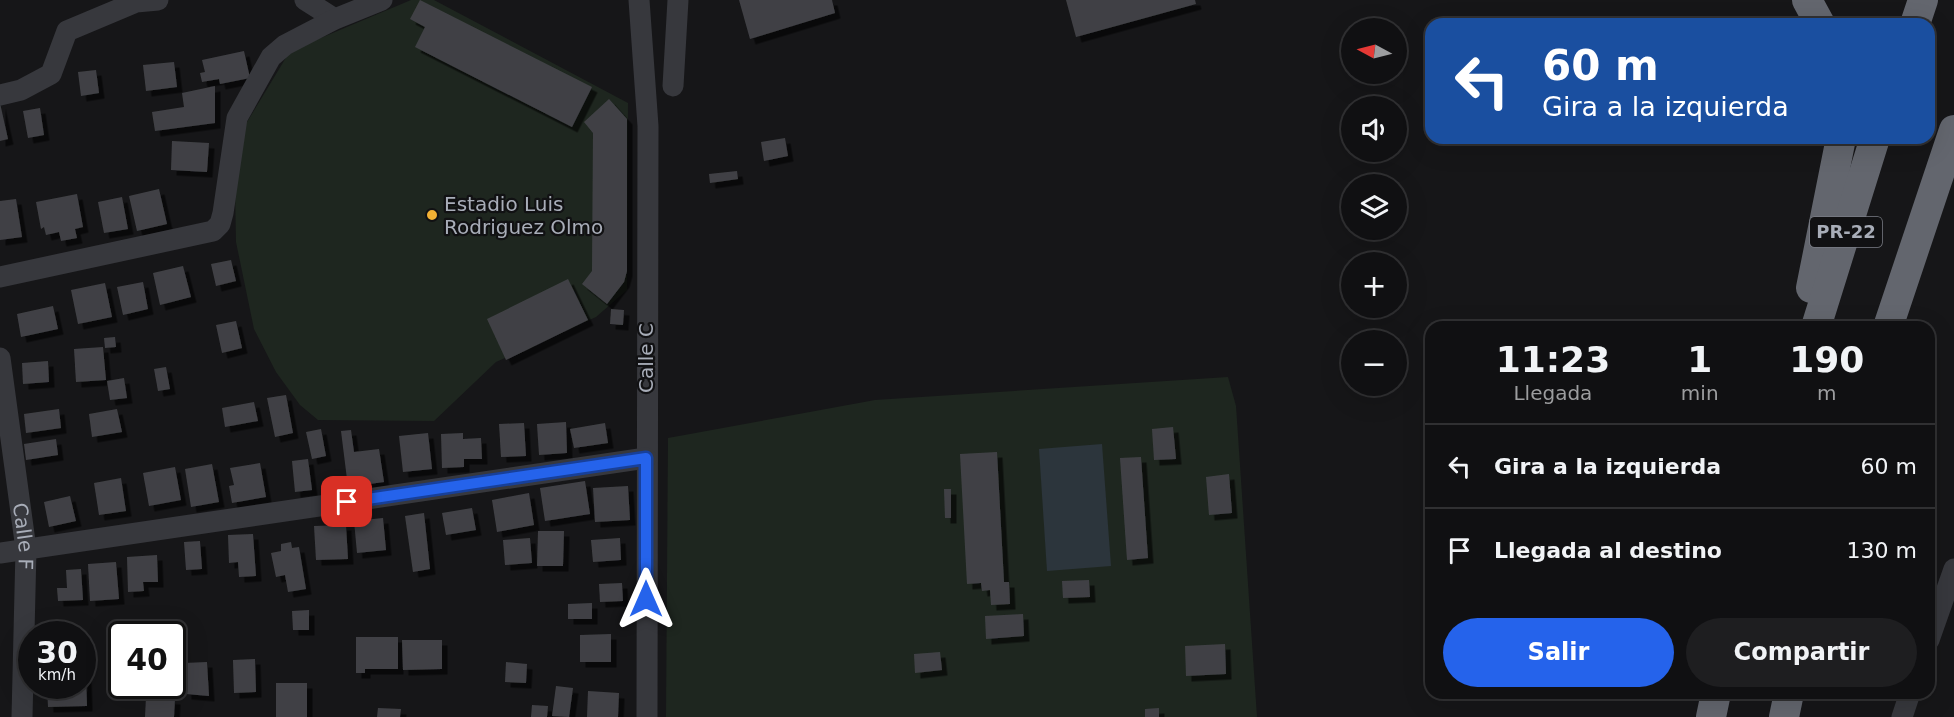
<!DOCTYPE html>
<html lang="es">
<head>
<meta charset="utf-8">
<style>
	:root { --surface:#101012; --page:#1e1e20; --text:#f1f3f6; --muted:#9c9d9f; --line:#303032; --accent:#2563eb }
	body { margin:0; font-family:"DejaVu Sans",sans-serif; background:var(--page); color:var(--text); height:100vh; display:flex; flex-direction:column; font-size:22px; white-space:nowrap }
	* { box-sizing:border-box; margin:0 }
	p { font-size:20px; color:var(--muted) }
	.icon { flex:none; width:33px; height:33px; fill:none; stroke:currentColor; stroke-width:2; stroke-linecap:round; stroke-linejoin:round }
	.map { position:relative; flex:1; overflow:hidden }
	.panel { position:absolute; left:1425px; top:321px; width:510px; height:378px; display:flex; flex-direction:column; background:var(--surface); border-radius:18px; box-shadow:0 6px 24px #0002,0 0 0 2px var(--line) }
	.panel>* { flex:none }
	.guide { position:absolute; left:1425px; top:18px; width:510px; height:126px; border-radius:18px; box-shadow:0 6px 24px #0002,0 0 0 2px var(--line); background:#1a4fa0; color:#fff; overflow:hidden }
	.needle { width:39px; rotate:277deg }
	.fabs { position:absolute; left:1341px; top:18px; display:grid; gap:12px }
	.fabs a { display:grid; place-items:center; width:66px; height:66px; border-radius:50%; background:var(--surface); box-shadow:0 6px 24px #0002,0 0 0 2px var(--line); font-size:30px }
	.speed { position:absolute; left:18px; top:621px; display:flex; gap:12px; font-size:30px; font-weight:700; text-align:center }
	.speed>* { display:grid; place-content:center; width:78px; height:78px; border-radius:50%; background:var(--surface); box-shadow:0 6px 24px #0002,0 0 0 2px var(--line); line-height:1 }
	.speed small { font-size:15px; font-weight:400 }
	.speed .limit { border:3px solid #111; border-radius:9px; background:#fff; color:#111 }
	.pin { position:absolute; display:grid; place-items:center; width:51px; height:51px; color:#fff; margin:-26px; border-radius:12px; box-shadow:0 3px 9px #0006 }
	.me { position:absolute; width:66px; margin:-33px; rotate:0deg; stroke-linejoin:round; filter:drop-shadow(0 0 4px #0008) }
	.turn { display:flex; align-items:center; gap:21px; height:126px; padding:0 18px; font-size:27px }
	.turn .icon { width:78px; height:78px; stroke-width:2.5 }
	.turn b { display:block; font-size:42px; line-height:51px }
	.eta { display:flex; justify-content:space-evenly; align-items:center; height:102px; text-align:center }
	.eta b { font-size:36px; font-weight:600; line-height:42px }
	.cta { display:flex; gap:12px; margin-top:auto; padding:12px 18px }
	.cta a { flex:1; height:69px; border-radius:36px; background:var(--accent); color:#fff; font-size:24px; font-weight:600; line-height:69px; text-align:center }
	.cta a+a { background:var(--page); color:var(--text) }
	ul { padding:0; list-style:none }
	li { display:flex; align-items:center; gap:18px; height:84px; padding:0 18px; border-top:2px solid var(--line) }
	li div { flex:1 }
	li b { display:block; font-size:22px }
	li em { font-style:normal }
	.map>svg:first-child { display:block }
	.green { fill:#1e261f }
	.water { fill:#2c353c }
	.building { fill:#404145; filter:url(#shadow) }
	.lines { fill:none; stroke-linecap:round; stroke-linejoin:round }
	.minor { stroke:#37383d; stroke-width:21 }
	.highway { stroke:#63666e; stroke-width:30 }
	.route-casing { stroke:#184099; stroke-width:15 }
	.route { stroke:#2563eb; stroke-width:10 }
	.poi-dot { fill:#f2b134; stroke:#111113; stroke-width:2 }
	.labels { text-anchor:middle; stroke-width:4.5; stroke-linejoin:round; paint-order:stroke }
	.shield { fill:#111113; stroke:#7b7e86; stroke-width:1.5 }
	.shield-label { font-size:18px; font-weight:bold; fill:#a8adb8 }
	.poi-label { font-size:20px; fill:#a8adb8; stroke:#111113; text-anchor:start }
	.street-label { font-size:20px; fill:#a8adb8; stroke:#111113 }
</style>
</head>
<body>
<div class="map">
<svg width="1954" height="717" viewBox="0 0 1954 717">
	<defs>
		<filter id="shadow"><feDropShadow dx="5.5" dy="5.5" stdDeviation="0" flood-color="#0009"/></filter>
	</defs>
	<rect width="100%" height="100%" fill="#161618"/>
	<g class="green">
		<path d="M411 0H434L628 103 627 290 596 317 496 362 434 421 318 420 300 405 276 372 254 329 236 242 235 187 241 132 290 51Z"/>
		<path d="M1228 377 1236 406 1257 717H666L668 438 875 400Z"/>
	</g>
	<path class="water" d="M1102 444 1111 566 1047 571 1039 449Z"/>
	<g class="building">
		<path d="M420 0 592 87 572 127 415 47 425 27 410 19Z"/>
		<path d="M739 0H832L835 13 750 39Z"/>
		<path d="M1066 0H1195L1196 4 1076 37Z"/>
		<path d="M244 51 250 78 220 84 219 79 202 82 200 73 205 72 202 60Z"/>
		<path d="M174 62 177 87 146 91 143 65Z"/>
		<path d="M96 70 99 93 81 96 78 72Z"/>
		<path d="M215 86V123L155 131 152 112 184 107 182 93Z"/>
		<path d="M609 99 627 119V271L624 282 607 304 582 284 592 271 593 133 584 122Z"/>
		<path d="M0 103 8 139 0 141Z"/>
		<path d="M40 108 44 135 28 138 23 111Z"/>
		<path d="M785 138 788 156 764 161 761 142Z"/>
		<path d="M172 141 209 143 207 172 171 170Z"/>
		<path d="M737 171 738 179 710 183 709 174Z"/>
		<path d="M159 189 167 224 137 231 129 196Z"/>
		<path d="M77 194 83 227 75 229 77 238 61 241 59 232 46 235 44 227 41 229 36 202Z"/>
		<path d="M122 197 128 229 104 233 98 202Z"/>
		<path d="M16 199 22 237 0 240V201Z"/>
		<path d="M231 260 236 281 216 286 211 264Z"/>
		<path d="M183 266 191 297 160 305 153 273Z"/>
		<path d="M568 279 588 320 506 360 487 319Z"/>
		<path d="M143 282 148 309 123 315 117 287Z"/>
		<path d="M105 283 112 317 78 324 71 290Z"/>
		<path d="M53 306 58 329 21 337 17 314Z"/>
		<path d="M611 309 624 310 623 325 610 324Z"/>
		<path d="M236 321 242 348 222 353 216 325Z"/>
		<path d="M115 337 116 347 105 348 104 338Z"/>
		<path d="M103 347 106 380 76 382 74 349Z"/>
		<path d="M48 361 49 382 23 384 22 363Z"/>
		<path d="M166 367 170 389 158 391 154 369Z"/>
		<path d="M124 378 127 398 110 400 107 381Z"/>
		<path d="M286 395 293 433 275 437 267 398Z"/>
		<path d="M254 402 258 421 225 427 222 408Z"/>
		<path d="M59 409 61 428 26 433 24 414Z"/>
		<path d="M117 409 122 432 92 437 89 414Z"/>
		<path d="M566 422 567 453 539 455 537 424Z"/>
		<path d="M524 423 526 456 501 457 499 424Z"/>
		<path d="M605 423 608 443 574 448 570 429Z"/>
		<path d="M1173 427 1176 459 1154 460 1152 429Z"/>
		<path d="M321 429 326 456 312 459 306 432Z"/>
		<path d="M351 430 354 452 379 449 384 482 348 487 341 431Z"/>
		<path d="M428 433 432 469 403 472 399 436Z"/>
		<path d="M463 433V439L481 438 482 459H464V467L442 468 441 434Z"/>
		<path d="M56 439 58 455 26 460 24 444Z"/>
		<path d="M997 452 1004 582H1009L1010 604 991 605 990 590 982 591 981 583 967 584 960 454Z"/>
		<path d="M1141 457 1148 558 1127 560 1120 458Z"/>
		<path d="M308 459 312 490 295 492 292 461Z"/>
		<path d="M260 463 266 497 232 503 229 486 234 485 230 468Z"/>
		<path d="M212 464 219 502 191 507 185 469Z"/>
		<path d="M175 467 181 500 149 506 143 473Z"/>
		<path d="M1229 474 1232 513 1209 515 1206 477Z"/>
		<path d="M121 478 126 511 99 515 94 483Z"/>
		<path d="M585 481 590 514 545 521 540 488Z"/>
		<path d="M628 486 630 520 595 522 593 488Z"/>
		<path d="M944 489H951V518H945Z"/>
		<path d="M529 493 534 525 497 532 492 500Z"/>
		<path d="M70 496 76 521 49 527 44 502Z"/>
		<path d="M472 508 476 530 446 535 442 513Z"/>
		<path d="M424 513 430 569 413 572 405 516Z"/>
		<path d="M383 518 386 550 357 553 354 521Z"/>
		<path d="M346 525 348 559 316 560 314 526Z"/>
		<path d="M538 531H564L563 566H537Z"/>
		<path d="M253 534 256 576 239 577 238 562 229 563 228 535Z"/>
		<path d="M530 538 532 563 505 565 503 540Z"/>
		<path d="M620 538 621 560 593 562 591 540Z"/>
		<path d="M200 541 202 569 186 570 184 542Z"/>
		<path d="M291 542 292 548 299 547 306 589 288 592 285 575 276 577 271 553 281 551V544Z"/>
		<path d="M157 555 158 582H143L144 591 128 592 127 557Z"/>
		<path d="M116 562 119 599 90 601 88 564Z"/>
		<path d="M81 569 83 600 58 601 57 588H67L66 570Z"/>
		<path d="M1089 580 1090 597 1063 598 1062 581Z"/>
		<path d="M622 583 623 601 600 602 599 584Z"/>
		<path d="M592 603V619H568V604Z"/>
		<path d="M309 610V630H293L292 611Z"/>
		<path d="M1023 614 1024 636 986 639 985 616Z"/>
		<path d="M611 634V662H580V635Z"/>
		<path d="M356 637H398V669H365V673H356Z"/>
		<path d="M402 640H442V669L403 670Z"/>
		<path d="M1225 644 1226 674 1186 676 1185 646Z"/>
		<path d="M940 652 942 670 915 673 914 654Z"/>
		<path d="M255 659 256 692 234 693 233 660Z"/>
		<path d="M207 662 209 696 186 694 184 663Z"/>
		<path d="M506 662 527 664 526 683 505 682Z"/>
		<path d="M82 673H86L87 706 48 707 47 686H82Z"/>
		<rect x="276" y="683" width="31" height="34"/>
		<path d="M556 686 573 688 569 717 552 716Z"/>
		<path d="M588 691 619 693 618 717H587Z"/>
		<path d="M146 697 175 699 174 717H145Z"/>
		<path d="M532 705 548 706 547 717H531Z"/>
		<path d="M378 708 401 709 400 717H377Z"/>
		<path d="M1159 708V717H1145V709Z"/>
	</g>
	<g class="lines">
		<g class="minor">
			<path d="M305 0 335 19"/>
			<path d="M639 0 648 126 647 717"/>
			<path d="M673 86 678 0"/>
			<path d="M0 95 21 90 51 74 67 31 136 2 158 0"/>
			<path d="M0 277 213 231 220 224 223 213 237 118 271 57 285 45 335 19 382 0"/>
			<path id="s1" d="M0 358 26 549 22 717"/>
			<path d="M0 553 646 458"/>
			<path d="M1929 640 1954 569"/>
			<path d="M1902 717 1910 693"/>
		</g>
		<g class="highway">
			<path d="M1807 0 1820 24"/>
			<path d="M1915 24 1923 0"/>
			<path d="M1811 288 1841 138"/>
			<path d="M1816 327 1875 138"/>
			<path d="M1888 327 1954 130"/>
			<path d="M1711 717 1716 693"/>
			<path d="M1784 717 1789 693"/>
		</g>
	</g>
	<g class="lines">
		<g class="route-casing">
			<path id="route" d="M347 502 646 458V599"/>
		</g>
		<use href="#route" class="route"/>
	</g>
	<circle class="poi-dot" cx="432" cy="215" r="6"/>
	<g class="labels">
		<rect class="shield" x="1810" y="217" width="72" height="30" rx="4.5"/>
		<g class="shield-label">
			<text x="1846" y="238">PR-22</text>
		</g>
		<g class="poi-label">
			<text x="444" y="211">Estadio Luis<tspan x="444" dy="23">Rodriguez Olmo</tspan></text>
		</g>
		<g class="street-label">
			<text transform="translate(646 358) rotate(-90)" y="7">Calle C</text>
			<text dy="7" stroke="none"><textPath href="#s1" startOffset="180">Calle F</textPath></text>
		</g>
	</g>
</svg>
<div class="fabs">
<a><svg class="needle" viewBox="-14 -14 28 28"><path d="M0-13l5 13h-10z" fill="#e53935"/><path d="M0 13l5-13h-10z" fill="#9c9d9f"/></svg></a>
<a><svg class="icon" aria-label="sound" viewBox="0 0 24 24"><path d="M4 9h4l5-4v14l-5-4H4zM17 9q2 3 0 6"/></svg></a>
<a><svg class="icon" aria-label="layers" viewBox="0 0 24 24"><path d="M12 4l9 5-9 5-9-5zM3 14l9 5 9-5"/></svg></a>
<a>+</a>
<a>−</a>
</div>
<div class="speed"><div>30<small>km/h</small></div><div class="limit">40</div></div>
<div class="pin" style="left:347px;top:502px;background:#d93025"><svg class="icon" aria-label="arrive" viewBox="0 0 24 24"><path d="M6 21V4h12l-3 4 3 4H6"/></svg></div>
<svg class="me" style="left:646px;top:599px" viewBox="-20 -20 40 40"><path d="M0-17L14 15 0 8-14 15z" fill="#2563eb" stroke="#fff" stroke-width="4"/></svg>
<div class="guide">
<div class="turn"><svg class="icon" aria-label="left" viewBox="0 0 24 24"><path d="M17 20v-9H6M10 6l-5 5 5 5"/></svg><div><b>60 m</b>Gira a la izquierda</div></div>
</div>
<section class="panel">
<div class="eta">
<div><b>11:23</b><p>Llegada</p></div>
<div><b>1</b><p>min</p></div>
<div><b>190</b><p>m</p></div>
</div>
<ul>
<li><svg class="icon" aria-label="left" viewBox="0 0 24 24"><path d="M17 20v-9H6M10 6l-5 5 5 5"/></svg><div><b>Gira a la izquierda</b></div><em>60 m</em></li>
<li><svg class="icon" aria-label="arrive" viewBox="0 0 24 24"><path d="M6 21V4h12l-3 4 3 4H6"/></svg><div><b>Llegada al destino</b></div><em>130 m</em></li>
</ul>
<div class="cta"><a>Salir</a><a>Compartir</a></div>
</section>
</div>
</body>
</html>
